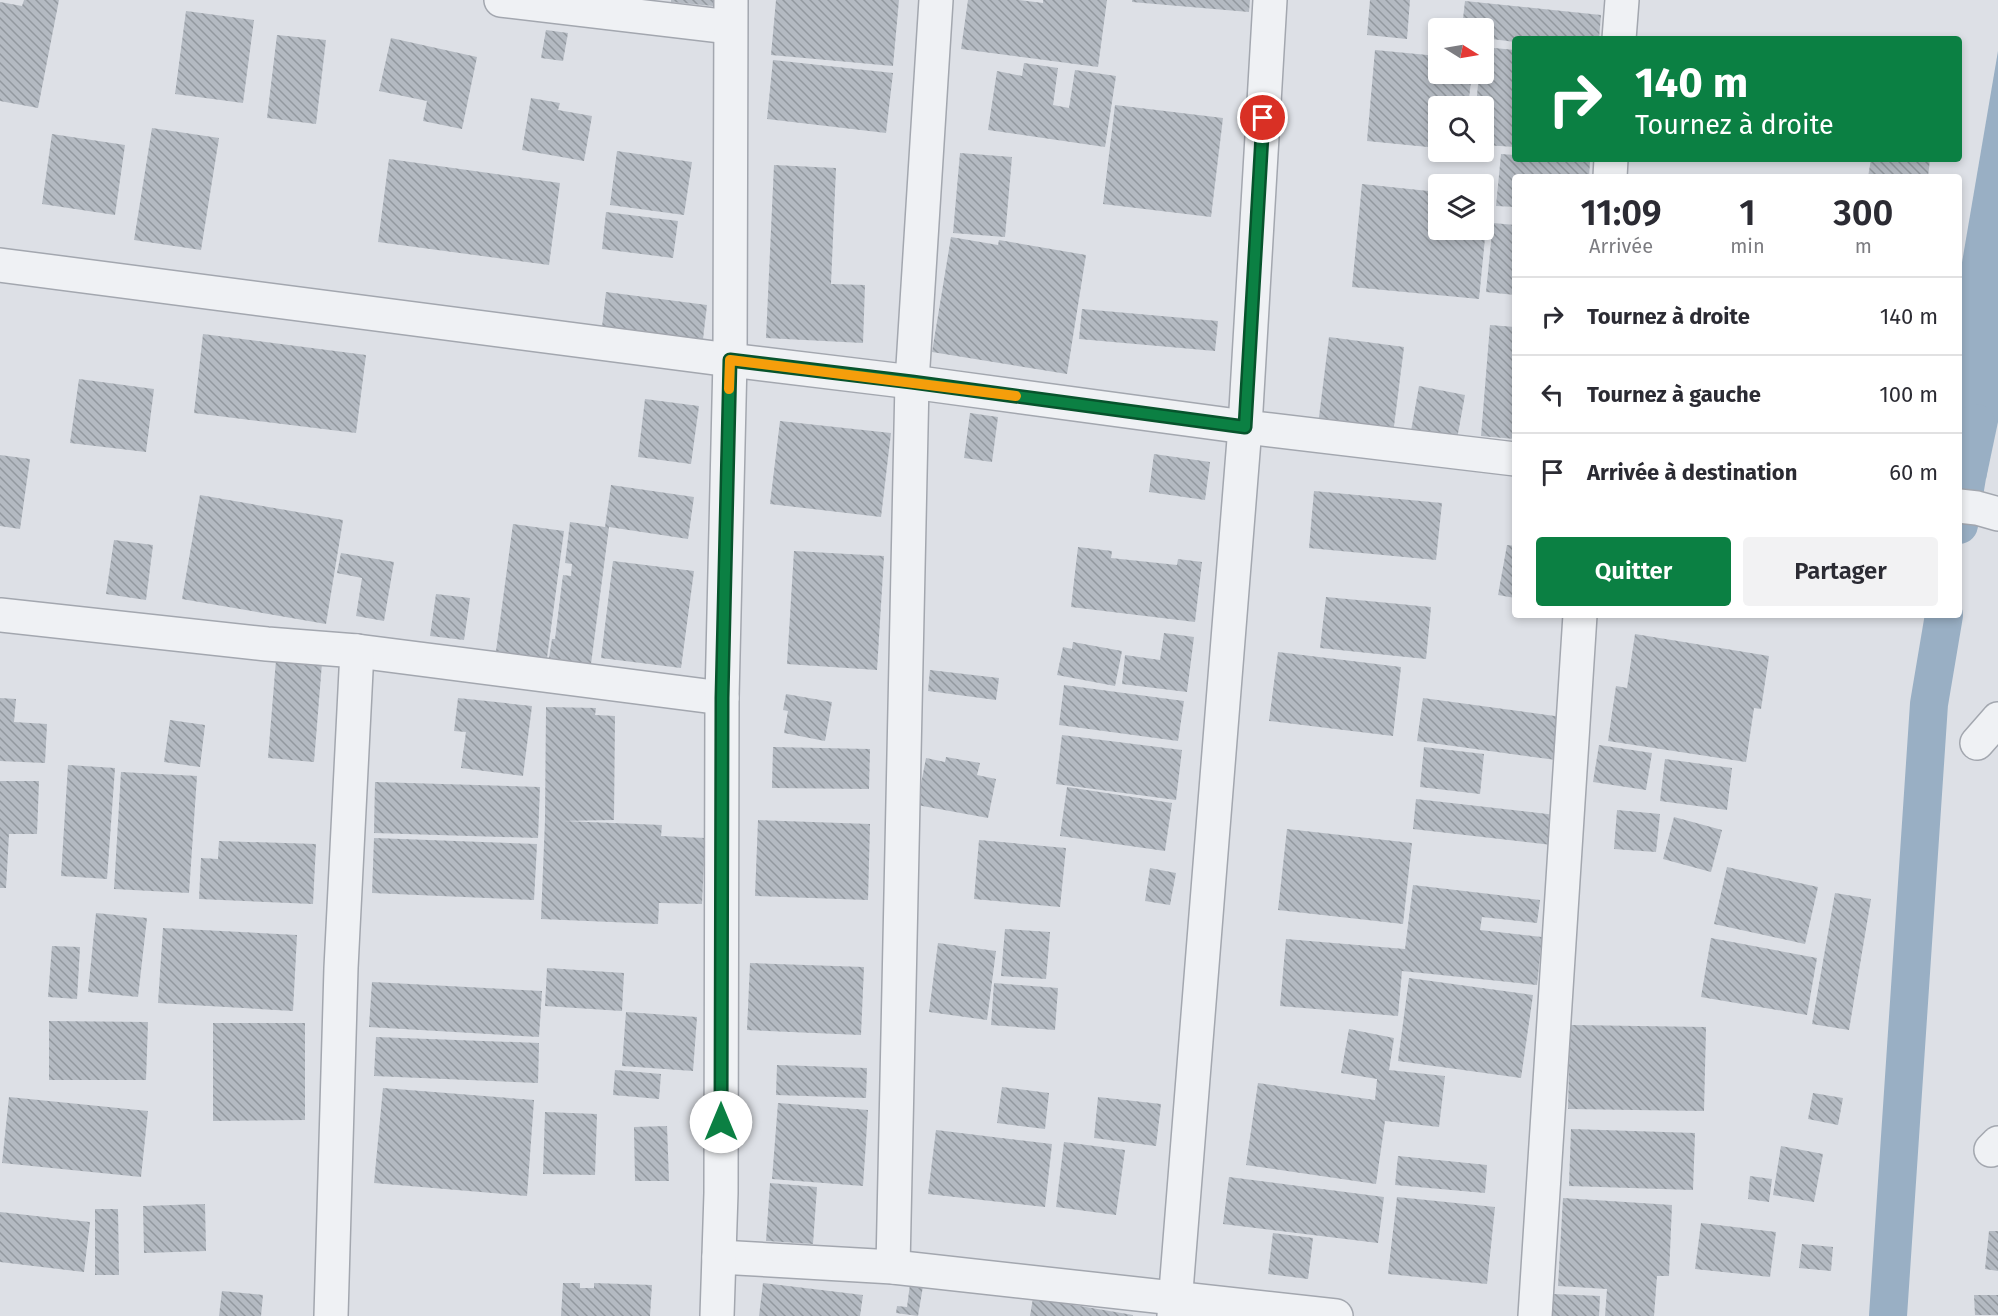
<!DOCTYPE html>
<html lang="fr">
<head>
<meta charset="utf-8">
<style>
	:root { --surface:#fff; --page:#f2f2f3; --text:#2b2b33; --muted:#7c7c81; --line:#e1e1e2; --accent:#0b8043 }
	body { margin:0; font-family:"Fira Sans",sans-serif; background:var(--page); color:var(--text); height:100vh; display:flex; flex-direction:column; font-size:22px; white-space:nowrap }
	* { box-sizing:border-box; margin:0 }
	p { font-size:20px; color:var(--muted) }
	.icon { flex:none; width:33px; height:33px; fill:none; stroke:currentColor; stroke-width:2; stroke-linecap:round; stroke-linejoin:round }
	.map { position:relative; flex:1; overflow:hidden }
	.details { position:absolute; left:1512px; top:174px; width:450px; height:444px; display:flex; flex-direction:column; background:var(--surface); border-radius:6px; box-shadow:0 3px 9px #0003 }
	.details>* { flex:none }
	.top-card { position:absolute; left:1512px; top:36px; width:450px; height:126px; border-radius:6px; box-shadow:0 3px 9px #0003; background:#0b8043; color:#fff; overflow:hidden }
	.needle { width:39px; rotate:101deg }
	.buttons { position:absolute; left:1428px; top:18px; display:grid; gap:12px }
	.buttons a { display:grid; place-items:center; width:66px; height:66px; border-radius:6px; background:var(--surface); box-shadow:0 3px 9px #0003; font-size:30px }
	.pin { position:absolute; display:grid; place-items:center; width:51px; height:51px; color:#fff; margin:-26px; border:3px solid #fff; border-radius:50%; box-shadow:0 2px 6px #0007 }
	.me { position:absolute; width:66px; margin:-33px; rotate:0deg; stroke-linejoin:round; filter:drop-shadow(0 0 4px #0008) }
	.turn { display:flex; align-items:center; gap:21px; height:126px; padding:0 24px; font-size:27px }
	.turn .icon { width:78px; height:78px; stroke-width:2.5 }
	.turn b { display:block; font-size:42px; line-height:51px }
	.eta { display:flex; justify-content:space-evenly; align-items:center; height:102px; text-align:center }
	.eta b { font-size:36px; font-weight:600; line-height:42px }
	.button { display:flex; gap:12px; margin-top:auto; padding:12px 24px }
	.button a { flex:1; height:69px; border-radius:6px; background:var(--accent); color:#fff; font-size:24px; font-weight:600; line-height:69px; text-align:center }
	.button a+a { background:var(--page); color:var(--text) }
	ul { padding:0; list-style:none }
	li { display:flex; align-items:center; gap:18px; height:78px; padding:0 24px; border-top:2px solid var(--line) }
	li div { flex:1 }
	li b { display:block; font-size:22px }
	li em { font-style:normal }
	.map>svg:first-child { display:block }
	.water { fill:#99afc4 }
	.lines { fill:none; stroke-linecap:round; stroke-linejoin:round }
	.canal { stroke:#99afc4; stroke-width:38 }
	.building { fill:url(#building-back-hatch) }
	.minor-casing { stroke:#a3a7af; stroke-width:36 }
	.minor { stroke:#eff1f4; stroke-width:33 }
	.route-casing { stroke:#07532c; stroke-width:15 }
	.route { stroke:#0b8043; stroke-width:10 }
	.slow { stroke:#f59e0b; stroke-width:10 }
</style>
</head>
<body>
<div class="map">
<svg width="1998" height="1316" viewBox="0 0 1998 1316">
	<defs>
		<pattern id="building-back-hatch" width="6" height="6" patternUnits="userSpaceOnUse" patternTransform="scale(1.5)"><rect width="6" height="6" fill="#b4bac2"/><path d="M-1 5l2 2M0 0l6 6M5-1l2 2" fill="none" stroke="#92989f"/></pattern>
	</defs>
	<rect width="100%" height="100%" fill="#dde0e6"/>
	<path class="water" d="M1998 51V422L1986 479 1959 472V280Z"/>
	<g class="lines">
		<g class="canal">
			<path d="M1959 525 1976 423"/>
			<path d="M1888 1316 1929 704 1944 615"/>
		</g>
	</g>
	<g class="building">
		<path d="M24 0H59L38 108 0 101V2L22 6Z"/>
		<path d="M671 0H713V6L671 2Z"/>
		<path d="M776 0H899L893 66 771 55Z"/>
		<path d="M968 0H1019L1043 3V0H1107L1098 67 961 49Z"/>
		<path d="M1132 0H1250L1249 12 1132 2Z"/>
		<path d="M1370 0H1410L1407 39 1367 35Z"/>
		<path d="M1465 1 1601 15 1599 39H1515V42L1484 38V28H1462Z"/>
		<path d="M186 11 254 20 243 103 175 94Z"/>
		<path d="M546 30 568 33 563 61 541 58Z"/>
		<path d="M277 35 326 40 316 124 267 118Z"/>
		<path d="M391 38 477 57 462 129 423 121 427 101 379 91Z"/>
		<path d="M1484 47 1515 50V147L1484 145V106H1476L1479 74H1484Z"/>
		<path d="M1375 50 1438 56V74H1472L1468 106H1438V148L1367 141Z"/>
		<path d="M773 60 893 73 886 133 767 119Z"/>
		<path d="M1024 63 1058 68 1053 105 1069 108 1075 70 1116 76 1105 147 988 130 997 71 1022 76Z"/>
		<path d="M531 98 560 103 558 110 592 116 584 161 522 150Z"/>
		<path d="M1115 105 1223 118 1211 217 1103 204Z"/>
		<path d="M152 128 219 138 201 250 134 240Z"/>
		<path d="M52 134 125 145 115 215 42 204Z"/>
		<path d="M617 151 692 162 684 215 610 205Z"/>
		<path d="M960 153 1012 157 1005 237 953 233Z"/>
		<path d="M1501 154 1515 155V159H1556L1590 162 1589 177H1515V207L1496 206Z"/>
		<path d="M389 159 560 183 549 265 378 242Z"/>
		<path d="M1871 159H1930L1928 177H1868Z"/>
		<path d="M774 165 836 168 831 284 865 285 863 343 766 338Z"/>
		<path d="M1362 184 1438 192V230H1484V197H1489L1479 299 1352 287Z"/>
		<path d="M606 212 678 221 673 258 602 249Z"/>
		<path d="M1493 223 1515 225V295L1486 292Z"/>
		<path d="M951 237 998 245 999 240 1086 255 1067 374 932 352Z"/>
		<path d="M606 292 707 305 703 339 602 327Z"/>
		<path d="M1082 309 1218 321 1215 351 1079 339Z"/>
		<path d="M1490 325 1515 327V439L1481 436Z"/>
		<path d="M203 334 366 355 356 433 194 413Z"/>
		<path d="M1329 337 1404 347 1393 434 1318 425Z"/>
		<path d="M79 379 154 389 146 452 70 443Z"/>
		<path d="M1419 386 1465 395 1457 439 1411 431Z"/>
		<path d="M645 399 699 406 691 464 638 457Z"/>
		<path d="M970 413 998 417 992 462 964 458Z"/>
		<path d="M780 421 891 433 881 517 770 504Z"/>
		<path d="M1154 454 1210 462 1205 500 1149 492Z"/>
		<path d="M0 455 30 459 20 529 0 526Z"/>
		<path d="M611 485 694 497 688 539 609 527 591 664 549 658 552 639H555L563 575 571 576 572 564 565 563 570 522 605 527Z"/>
		<path d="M1314 491 1442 503 1436 560 1309 548Z"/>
		<path d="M200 495 343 520 326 624 182 599Z"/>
		<path d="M513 524 564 531 547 658 496 651Z"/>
		<path d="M114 540 153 545 146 600 106 594Z"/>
		<path d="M1507 545 1515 546V598L1498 595Z"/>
		<path d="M1078 547 1112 551 1111 558 1177 565 1178 559 1202 562 1195 622 1071 607Z"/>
		<path d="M794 551 884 556 877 670 787 664Z"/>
		<path d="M341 553 394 562 384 621 356 616 362 578 337 573Z"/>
		<path d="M613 561 694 571 681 668 601 658Z"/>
		<path d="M436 594 470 598 464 640 430 636Z"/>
		<path d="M1326 597 1431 607 1426 659 1320 648Z"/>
		<path d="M1164 633 1194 637 1187 692 1122 684 1125 655 1160 660Z"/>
		<path d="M1635 634 1769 656 1761 709 1754 708 1746 762 1608 741 1616 686 1627 688Z"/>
		<path d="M1073 642 1122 651 1115 686 1057 675 1063 647 1072 649Z"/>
		<path d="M1278 652 1401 667 1393 736 1269 721Z"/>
		<path d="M276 660 322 663 314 762 268 758Z"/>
		<path d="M930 670 999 678 996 700 928 691Z"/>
		<path d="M1064 685 1184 701 1178 741 1059 725Z"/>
		<path d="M786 694 832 702 825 741 784 733 788 711 783 710Z"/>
		<path d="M0 698 16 699 14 722 47 724 45 763 0 761Z"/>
		<path d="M458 698 532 706 523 776 461 768 466 732 454 731Z"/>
		<path d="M1423 698 1562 717 1556 760 1417 741Z"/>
		<path d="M546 707 596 708 595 715 615 716 614 820 563 821 662 825 661 836 705 838 702 904 659 903 658 924 541 919 545 820Z"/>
		<path d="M170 720 205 725 200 767 164 762Z"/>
		<path d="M1062 735 1182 750 1176 800 1056 784Z"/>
		<path d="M1599 745 1652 753 1646 790 1593 782Z"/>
		<path d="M773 747 870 749 869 789 772 788Z"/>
		<path d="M1424 747 1484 754 1480 794 1420 787Z"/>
		<path d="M946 757 980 763 977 775 996 779 988 818 917 805 926 758 945 762Z"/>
		<path d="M1665 759 1732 768 1727 810 1660 801Z"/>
		<path d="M68 765 115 768 107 879 61 876Z"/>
		<path d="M121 772 197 776 189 893 114 889Z"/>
		<path d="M0 781H39L37 834H9L6 888H0Z"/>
		<path d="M375 782 540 787 538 838 374 833Z"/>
		<path d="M1067 787 1172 803 1165 851 1060 836Z"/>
		<path d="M1416 799 1556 815 1552 845 1413 829Z"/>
		<path d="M1617 810 1660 814 1656 852 1614 849Z"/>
		<path d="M1674 817 1722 830 1711 872 1663 859Z"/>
		<path d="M758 820 870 824 868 900 755 896Z"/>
		<path d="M1287 829 1412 843 1403 924 1278 910Z"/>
		<path d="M374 838 537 844 534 900 372 893Z"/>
		<path d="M979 840 1066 848 1060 907 974 899Z"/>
		<path d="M219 841 316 844 313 904 199 899 201 858 218 859Z"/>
		<path d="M1727 867 1818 887 1805 944 1714 924Z"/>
		<path d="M1150 868 1176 873 1170 905 1145 901Z"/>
		<path d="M1413 885 1540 900 1537 923 1482 917 1480 930 1542 937 1537 985 1402 971 1398 1016 1280 1006 1286 939 1405 949Z"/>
		<path d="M1835 893 1871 899 1849 1030 1812 1024Z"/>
		<path d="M96 913 147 918 138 997 88 992Z"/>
		<path d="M163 928 297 935 293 1011 158 1003Z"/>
		<path d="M1005 929 1050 932 1046 979 1001 976Z"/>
		<path d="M1711 938 1817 958 1807 1015 1701 997Z"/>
		<path d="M938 943 996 951 987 1020 929 1012Z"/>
		<path d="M52 946 80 947 77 999 48 997Z"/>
		<path d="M750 963 864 967 861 1035 747 1030Z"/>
		<path d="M547 968 624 973 622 1011 545 1006Z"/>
		<path d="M1409 978 1533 995 1521 1078 1398 1061Z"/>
		<path d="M372 982 542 991 539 1037 369 1027Z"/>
		<path d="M994 983 1058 988 1055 1030 991 1025Z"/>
		<path d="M626 1012 697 1017 693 1071 622 1066Z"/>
		<path d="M49 1021 148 1022 146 1080H49Z"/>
		<path d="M213 1023H305V1120L213 1121Z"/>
		<path d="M1570 1025 1706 1027 1704 1111 1568 1109Z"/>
		<path d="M1349 1029 1394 1038 1389 1070 1445 1076 1439 1127 1385 1121 1376 1184 1246 1165 1258 1083 1375 1100 1377 1079 1341 1073Z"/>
		<path d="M376 1037 539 1043 538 1083 374 1076Z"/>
		<path d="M777 1065 867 1068 866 1098 776 1095Z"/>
		<path d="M615 1070 661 1074 659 1099 613 1095Z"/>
		<path d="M1002 1087 1049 1093 1045 1129 997 1123Z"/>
		<path d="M383 1088 534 1100 527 1196 374 1183Z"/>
		<path d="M1813 1093 1843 1098 1838 1125 1808 1119Z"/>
		<path d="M9 1097 148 1111 141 1177 2 1163Z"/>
		<path d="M1098 1097 1161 1104 1156 1146 1094 1138Z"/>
		<path d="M778 1103 868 1110 863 1186 772 1179Z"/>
		<path d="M545 1112 597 1114 595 1175 543 1174Z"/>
		<path d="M667 1126 669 1181H635L634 1127Z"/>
		<path d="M1571 1129 1695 1133 1693 1190 1569 1186Z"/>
		<path d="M936 1130 1052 1144 1045 1207 928 1194Z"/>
		<path d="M1064 1142 1125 1150 1116 1215 1056 1207Z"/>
		<path d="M1781 1146 1823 1154 1814 1202 1773 1195Z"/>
		<path d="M1398 1156 1487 1165 1485 1193 1395 1185Z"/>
		<path d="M1750 1176 1772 1179 1769 1202 1748 1199Z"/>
		<path d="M1229 1177 1384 1197 1378 1243 1223 1224Z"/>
		<path d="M770 1183 817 1187 813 1244 766 1241Z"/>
		<path d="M1397 1197 1495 1207 1487 1284 1388 1274Z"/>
		<path d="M1563 1198 1672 1205 1669 1276H1657L1654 1316H1605L1607 1289 1558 1286Z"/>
		<path d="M205 1204 206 1251 144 1253 143 1206Z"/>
		<path d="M95 1209H118L119 1275H95Z"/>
		<path d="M0 1212 90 1222 84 1272 0 1262Z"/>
		<path d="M1701 1223 1776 1232 1770 1277 1695 1269Z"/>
		<path d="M1989 1231H1998V1271L1985 1269Z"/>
		<path d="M1273 1233 1313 1238 1308 1279 1268 1274Z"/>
		<path d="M1802 1244 1833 1247 1831 1271 1799 1268Z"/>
		<path d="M563 1283H580V1288H594V1283L652 1285 650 1316H561Z"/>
		<path d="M763 1283 863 1295 860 1316H759Z"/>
		<path d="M910 1284 923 1286 918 1316 896 1313 897 1306 907 1307Z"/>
		<path d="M222 1291 263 1295 261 1316H219Z"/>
		<path d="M1553 1294 1600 1296 1599 1316H1552Z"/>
		<path d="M1974 1295H1998V1315H1975Z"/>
		<path d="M1033 1298 1133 1315V1316H1030Z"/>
	</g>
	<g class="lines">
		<g class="minor-casing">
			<g id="minor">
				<path d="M501 0 730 27"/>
				<path d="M1619 39 1622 0"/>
				<path d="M1610 177 1611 159"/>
				<path d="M0 265 730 360 912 382 1245 427 1515 459"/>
				<path d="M1959 506 1977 508 1998 514"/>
				<path d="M0 615 267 644 357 651 722 698"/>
				<path d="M1977 743 1998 719"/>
				<path d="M1991 1150 1998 1143"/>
				<path d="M719 1257 893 1267 1336 1316"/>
				<path d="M893 1267 912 382 936 0"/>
				<path d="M331 1316 341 968 357 651"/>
				<path d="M717 1316 721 1193 722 698 730 360 731 0"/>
				<path d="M1174 1316 1245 427 1270 0"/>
				<path d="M1535 1316 1580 615"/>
			</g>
		</g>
		<use href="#minor" class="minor"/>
	</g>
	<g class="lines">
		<g class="route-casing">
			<path id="route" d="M721 1122 722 698 730 360 912 382 1245 427 1263 118"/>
		</g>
		<use href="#route" class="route"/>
		<path class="slow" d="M729 389 730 360 1016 396"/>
	</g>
</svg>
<div class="buttons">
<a><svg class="needle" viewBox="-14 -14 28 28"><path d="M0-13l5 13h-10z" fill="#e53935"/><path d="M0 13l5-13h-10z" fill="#7c7c81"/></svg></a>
<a><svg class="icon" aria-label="search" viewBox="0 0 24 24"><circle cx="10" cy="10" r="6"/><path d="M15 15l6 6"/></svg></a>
<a><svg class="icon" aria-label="layers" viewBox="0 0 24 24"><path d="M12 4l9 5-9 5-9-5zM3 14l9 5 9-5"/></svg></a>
</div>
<div class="pin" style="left:1263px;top:118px;background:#d93025"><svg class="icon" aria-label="arrive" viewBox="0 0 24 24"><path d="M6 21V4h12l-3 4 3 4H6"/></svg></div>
<svg class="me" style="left:721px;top:1122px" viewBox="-20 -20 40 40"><circle r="19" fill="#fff"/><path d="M0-13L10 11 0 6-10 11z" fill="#0b8043"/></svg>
<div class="top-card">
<div class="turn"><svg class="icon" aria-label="right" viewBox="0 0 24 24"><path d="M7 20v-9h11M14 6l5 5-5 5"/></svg><div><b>140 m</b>Tournez à droite</div></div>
</div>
<section class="details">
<div class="eta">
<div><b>11:09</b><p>Arrivée</p></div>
<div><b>1</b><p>min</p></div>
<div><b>300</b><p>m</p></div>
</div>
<ul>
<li><svg class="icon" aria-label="right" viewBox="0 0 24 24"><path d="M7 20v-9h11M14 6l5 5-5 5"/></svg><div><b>Tournez à droite</b></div><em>140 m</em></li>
<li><svg class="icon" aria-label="left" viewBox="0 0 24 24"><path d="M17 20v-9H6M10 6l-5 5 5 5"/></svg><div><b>Tournez à gauche</b></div><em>100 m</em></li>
<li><svg class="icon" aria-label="arrive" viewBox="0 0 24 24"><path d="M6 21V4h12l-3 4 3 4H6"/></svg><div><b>Arrivée à destination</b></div><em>60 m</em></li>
</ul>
<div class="button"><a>Quitter</a><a>Partager</a></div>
</section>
</div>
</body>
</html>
